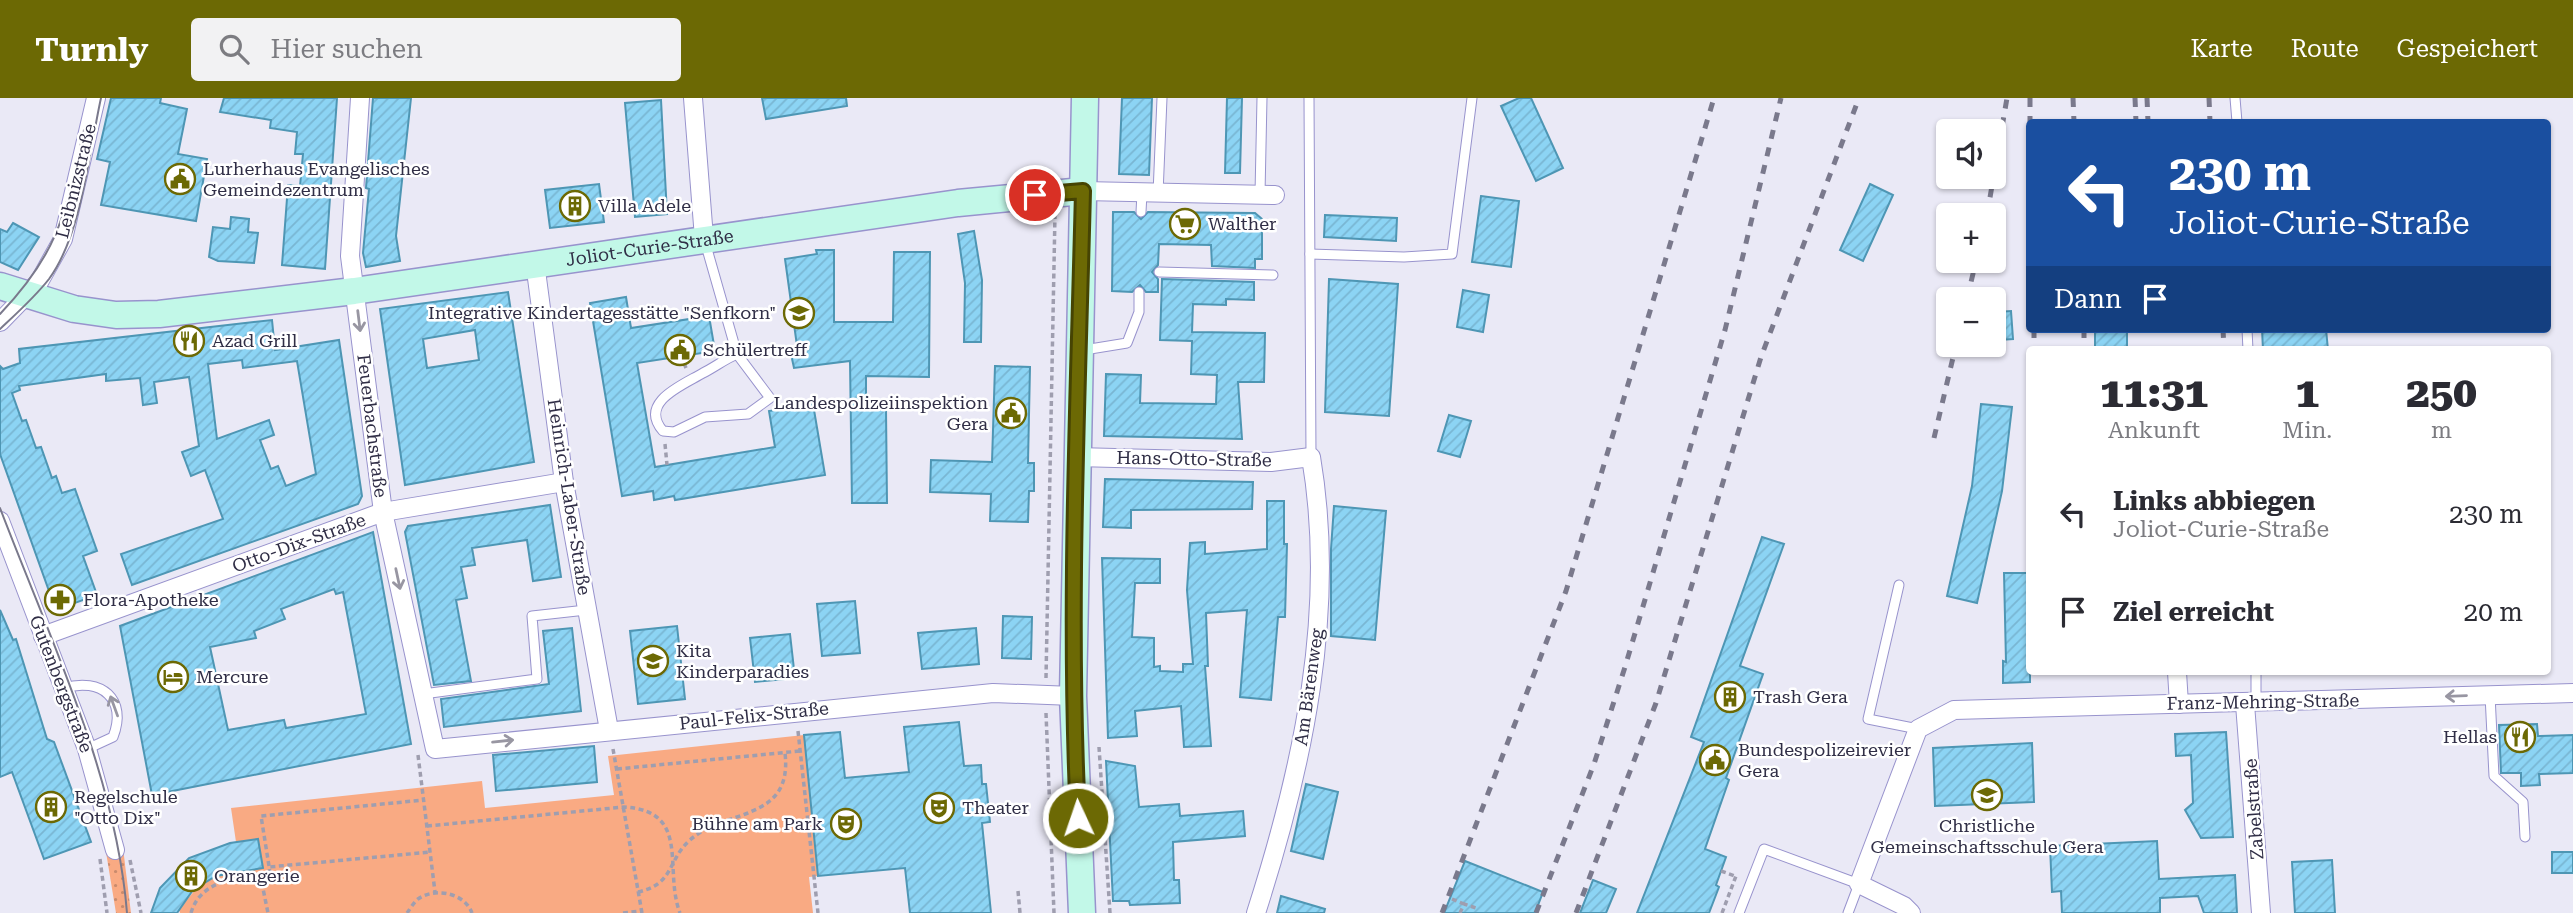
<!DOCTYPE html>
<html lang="de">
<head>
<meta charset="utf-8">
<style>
	:root { --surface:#fff; --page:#f2f2f3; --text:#2b2b33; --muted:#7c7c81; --accent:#6c6904 }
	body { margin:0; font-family:"Roboto Serif",serif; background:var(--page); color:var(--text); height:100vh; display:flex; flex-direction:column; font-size:26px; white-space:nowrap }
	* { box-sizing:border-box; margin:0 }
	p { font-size:23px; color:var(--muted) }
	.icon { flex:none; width:38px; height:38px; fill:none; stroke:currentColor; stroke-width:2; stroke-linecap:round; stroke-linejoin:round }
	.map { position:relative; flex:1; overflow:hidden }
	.panel { position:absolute; left:2026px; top:248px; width:525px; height:329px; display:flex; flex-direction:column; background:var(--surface); border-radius:7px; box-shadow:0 2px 5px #0004 }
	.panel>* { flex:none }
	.hud { position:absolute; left:2026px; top:21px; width:525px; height:214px; border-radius:7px; box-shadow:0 2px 5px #0004; background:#1a4fa0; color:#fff; overflow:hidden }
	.buttons { position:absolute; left:1936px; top:21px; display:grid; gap:14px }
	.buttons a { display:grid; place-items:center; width:70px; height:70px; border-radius:7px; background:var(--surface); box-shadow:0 2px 5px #0004; font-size:35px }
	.pin { position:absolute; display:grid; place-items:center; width:60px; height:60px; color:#fff; margin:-30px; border:4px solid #fff; border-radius:50%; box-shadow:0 2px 7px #0007 }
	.me { position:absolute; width:77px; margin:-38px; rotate:357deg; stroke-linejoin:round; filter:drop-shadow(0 0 5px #0008) }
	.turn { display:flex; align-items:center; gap:24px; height:147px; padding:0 28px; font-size:32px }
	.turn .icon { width:91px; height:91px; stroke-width:2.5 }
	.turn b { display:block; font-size:49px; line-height:60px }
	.then { display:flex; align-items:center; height:66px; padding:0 28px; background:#0003; gap:14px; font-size:26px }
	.eta { display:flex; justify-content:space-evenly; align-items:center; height:119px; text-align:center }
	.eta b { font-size:42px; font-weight:800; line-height:49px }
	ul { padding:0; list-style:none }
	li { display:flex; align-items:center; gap:21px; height:98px; padding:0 28px }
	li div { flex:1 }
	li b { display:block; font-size:26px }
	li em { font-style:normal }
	header { display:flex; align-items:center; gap:42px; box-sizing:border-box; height:98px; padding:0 35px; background:var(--accent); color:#fff }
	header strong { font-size:33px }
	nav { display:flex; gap:38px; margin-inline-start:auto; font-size:24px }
	.search { width:490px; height:63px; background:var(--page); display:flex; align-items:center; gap:18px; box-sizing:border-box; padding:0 24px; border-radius:7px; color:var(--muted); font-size:26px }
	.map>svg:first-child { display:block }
	.grass { fill:url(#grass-dots) }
	.park { fill:#f9aa83 }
	.building { fill:url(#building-hatch); stroke:#4e96b4; stroke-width:2; fill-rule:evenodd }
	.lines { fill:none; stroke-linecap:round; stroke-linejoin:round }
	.service-casing { stroke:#9893cd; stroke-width:11 }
	.minor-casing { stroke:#9893cd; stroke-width:20 }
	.secondary-casing { stroke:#9893cd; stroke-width:29 }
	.path { stroke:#9f9eaf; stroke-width:3.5; stroke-dasharray:5 3.5; stroke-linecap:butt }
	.service { stroke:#fff; stroke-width:9 }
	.minor { stroke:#fff; stroke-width:18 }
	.secondary { stroke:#c2f8e8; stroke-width:26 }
	.tram { stroke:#7a798c; stroke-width:2 }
	.rail { stroke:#7a798c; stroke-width:5; stroke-dasharray:9 9; stroke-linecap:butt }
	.oneway { stroke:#9896a2 }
	.route-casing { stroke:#464403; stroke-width:18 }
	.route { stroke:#6c6904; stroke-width:12 }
	.labels { text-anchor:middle; stroke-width:5; stroke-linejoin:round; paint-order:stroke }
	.poi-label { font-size:18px; fill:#302e46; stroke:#fff; text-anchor:start }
	.street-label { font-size:18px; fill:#302e46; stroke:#fff }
</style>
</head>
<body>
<header>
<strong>Turnly</strong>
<div class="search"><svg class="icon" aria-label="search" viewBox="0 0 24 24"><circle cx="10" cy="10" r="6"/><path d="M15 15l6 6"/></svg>Hier suchen</div>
<nav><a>Karte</a><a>Route</a><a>Gespeichert</a></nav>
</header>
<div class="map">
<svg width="2573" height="815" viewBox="0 0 2573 815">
	<defs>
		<pattern id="grass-dots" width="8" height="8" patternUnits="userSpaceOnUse" patternTransform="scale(1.75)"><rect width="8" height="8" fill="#f9aa83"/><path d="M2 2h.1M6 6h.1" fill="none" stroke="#ca8b6d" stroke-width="1.8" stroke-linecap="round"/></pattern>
		<pattern id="building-hatch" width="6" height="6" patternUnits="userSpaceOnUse" patternTransform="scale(1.75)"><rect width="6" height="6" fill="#8cd4f4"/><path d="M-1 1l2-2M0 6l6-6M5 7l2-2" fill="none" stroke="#79b6d3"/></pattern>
	</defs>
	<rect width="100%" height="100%" fill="#eae9f6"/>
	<path class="grass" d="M123 750 131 815H116L106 754Z"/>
	<path class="park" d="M804 637 818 778 809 779 813 815H180L179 811 236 744 231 710 482 683 485 710 614 697 608 658Z"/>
	<g class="building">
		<path d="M111 0H161L160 5 187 11 178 56 207 61 196 123 101 107 110 64 97 61Z"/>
		<path d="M224 0H337L325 171 282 167 288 87 300 88 303 56H295L297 34 270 30 271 22 220 14Z"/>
		<path d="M373 0H411L396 138 400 163 366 169 363 155 369 91 366 90Z"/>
		<path d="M762 0H846L847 8 766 21Z"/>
		<path d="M1122 0H1152L1149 77 1119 76Z"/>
		<path d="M1227 0H1242L1240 75H1225Z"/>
		<path d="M1519 0H1531L1563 70 1536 83 1501 8Z"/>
		<path d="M661 2 667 116 635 119 625 5Z"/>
		<path d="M599 86 604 124 550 130 545 92Z"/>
		<path d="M1870 86 1893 97 1863 163 1840 152Z"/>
		<path d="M1481 98 1519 103 1511 169 1472 164Z"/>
		<path d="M1113 114H1134L1141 121 1148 114 1255 115 1262 121V161H1255V170L1212 168 1211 147 1159 146 1158 167 1152 174 1158 181V194H1146L1140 187 1132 194 1112 193Z"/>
		<path d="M1325 117 1397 120 1396 143 1324 139Z"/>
		<path d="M231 119 249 121 248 134 258 135 254 165 218 163 209 159 213 129 230 131Z"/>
		<path d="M13 125 39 139 18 172 0 164V131L7 134Z"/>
		<path d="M974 133 982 182 981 244H964L965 185 958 136Z"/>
		<path d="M816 152H834V224H893L894 154H930L929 279 866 278V312H886L887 405H852L850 263 794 270 791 256 798 255 785 161 817 156Z"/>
		<path d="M1162 181 1254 184V202L1226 201V207L1193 206 1192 234 1265 235 1264 284H1238L1242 341 1104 338 1106 276 1141 277 1140 305 1216 306 1217 277 1191 276 1192 243 1160 242Z"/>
		<path d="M1329 181 1398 186 1389 318 1325 314Z"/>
		<path d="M1463 192 1489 197 1483 234 1457 229Z"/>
		<path d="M508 194 534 364 405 387 380 211ZM475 232 479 262 427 270 423 241Z"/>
		<path d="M626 199 631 230 709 218 715 253 637 265 655 369 775 349 769 313 813 306 825 377 675 402 674 398 654 402 653 393 622 398 590 205Z"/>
		<path d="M2011 213 2013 241 1999 242 1997 214Z"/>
		<path d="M272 222 275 252 339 242 362 398 358 406 132 487 121 456 223 421 205 372 191 378 182 354 199 348 189 279 154 284 157 305 143 307 140 280 106 283V276L19 288 20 292 12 295 22 323 26 322 36 350 41 349 52 380 56 378 62 395 75 391 97 453 83 458 97 497 61 510 54 507 0 356V268L3 271 20 265 19 251ZM242 262 243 270 297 263 316 376 286 388 278 368 271 371 260 342 274 337 269 322 217 341 208 266Z"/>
		<rect x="2095" y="231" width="32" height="21"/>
		<path d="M2262 231H2326L2328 252H2263Z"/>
		<path d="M995 268 1030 269 1028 365H1034V393H1029L1028 424 990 423 991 396 930 394 931 362 992 364Z"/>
		<path d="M1981 306 2012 309 2002 393 1977 505 1947 498 1972 388Z"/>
		<path d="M1449 317 1471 323 1460 359 1438 353Z"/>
		<path d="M1105 381 1253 384 1252 411 1131 412V430L1103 429Z"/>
		<path d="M1267 403H1284V446H1287L1285 519H1278L1271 602 1240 599 1247 512 1206 515 1208 568H1205L1211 648 1184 649 1181 608 1135 613 1137 638 1108 640 1102 460 1160 461V485H1135L1132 539 1154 540V569L1160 568V573L1183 574V566H1193L1187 492 1190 445 1205 444V456L1267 451Z"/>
		<path d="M550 407 561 479 533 483 527 442 472 450 475 467 461 469 467 500 456 502 471 583 434 587 405 434 408 428Z"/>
		<path d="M1334 408 1386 413 1375 542 1331 538V451Z"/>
		<path d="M373 434 411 646 152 697 120 528ZM334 491 336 496 343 494 366 616 286 630 284 622 228 632 210 549 256 540 254 533 285 521 281 511Z"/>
		<path d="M1762 439 1784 446 1740 568 1763 576 1726 680 1729 682 1705 751 1726 759 1716 787 1719 789 1709 815H1637L1704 644 1691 639Z"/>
		<path d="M2004 475H2030V584L2003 585V563L2006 564Z"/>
		<path d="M855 503 860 555 822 558 817 506Z"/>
		<path d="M0 512 13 542 16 541 47 641 54 644 91 744 44 761 12 674 0 679Z"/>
		<path d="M1003 518 1032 519 1031 561 1002 560Z"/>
		<path d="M677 528 685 601 638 606 630 533Z"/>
		<path d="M572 530 581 613 444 629 441 601 549 586 543 533Z"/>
		<path d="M976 530 979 566 922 571 918 535Z"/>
		<path d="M790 536 795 580 755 584 750 540Z"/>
		<path d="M959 624 964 668 981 667 982 686H986L990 724 982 725 991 815H910L905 770 818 778 804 637 840 634 845 680 909 674 904 629Z"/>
		<path d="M2537 626 2538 638 2573 637V675L2539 676 2540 687 2521 688V675H2501L2499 627Z"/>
		<path d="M2226 634 2233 739 2201 740 2185 712 2193 705 2191 657 2176 658 2175 636Z"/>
		<path d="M2032 645 2034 704 1935 708 1933 650Z"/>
		<path d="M594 648 597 684 496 693 493 657Z"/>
		<path d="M1106 663 1135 668 1139 709 1179 706 1180 718 1243 713 1245 738 1173 744 1174 782H1179L1180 805 1130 807 1129 803H1113Z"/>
		<path d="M1306 686 1338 694 1323 761 1291 753Z"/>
		<path d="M258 741 263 770 216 778 193 792 177 815H151L160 790 189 760 230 745Z"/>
		<path d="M2157 743 2159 781 2235 777 2237 815H2204L2198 798 2160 800V815H2062L2061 793 2052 794 2050 748Z"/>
		<rect x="2552" y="754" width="21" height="21"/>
		<path d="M2332 762 2335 815H2295L2292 764Z"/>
		<path d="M1465 763 1543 794 1535 815H1444Z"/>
		<path d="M1593 782 1616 791 1606 815H1580Z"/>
		<path d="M1281 798 1325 811 1324 815H1277Z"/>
	</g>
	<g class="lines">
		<g class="service-casing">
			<g id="service">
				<path d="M1309 0 1311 359"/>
				<path d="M2235 0 2237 24"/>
				<path d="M1158 96 1162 0"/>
				<path d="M1260 96 1262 0"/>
				<path d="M1141 114 1142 95"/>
				<path d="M705 144 737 256 770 300 748 316 705 319 674 334 663 333C638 304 683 287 703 275 715 269 725 261 737 256"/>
				<path d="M1310 156 1404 159 1452 156 1472 0"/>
				<path d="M1159 174 1273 177"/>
				<path d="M2247 231 2248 252"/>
				<path d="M1084 252 1127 245 1139 214V194"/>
				<path d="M1899 487 1868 621 1918 631"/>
				<path d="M64 590C101 579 128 601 113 639L87 651"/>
				<path d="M423 596 537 581 532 518 586 512"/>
				<path d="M2490 597 2494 678 2523 704 2525 739"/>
				<path d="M2256 604V574"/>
				<path d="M1739 815 1764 751 1859 786 1848 815"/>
			</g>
		</g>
		<g class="minor-casing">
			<g id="minor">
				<path d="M360 0 350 158 383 414 435 651 993 595 1073 598"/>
				<path d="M693 0 704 140"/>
				<path d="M1083 93 1275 97"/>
				<path d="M535 165 564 384 609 632"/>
				<path d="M0 224 39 184 63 141 96 0"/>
				<path d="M1076 359 1271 364 1311 359C1337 512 1303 669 1256 815"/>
				<path d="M0 423 87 651 115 752"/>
				<path d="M43 538 383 414 564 384"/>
				<path d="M2177 574 2179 606"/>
				<path d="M2245 606 2261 815"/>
				<path d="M1911 815 1904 808 1859 786 1918 631 1954 612 2573 595"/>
			</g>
		</g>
		<g class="secondary-casing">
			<g id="secondary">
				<path id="s1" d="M0 188 74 211 116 217 159 216 354 193 958 105 1083 93"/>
				<path d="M1082 815 1073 598 1085 0"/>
			</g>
		</g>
		<g class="path">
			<path d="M681 258 686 270"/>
			<path d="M665 346 667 367"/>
			<path d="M1046 580 1055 116"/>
			<path d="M1046 615 1054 815"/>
			<path d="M798 633 818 815"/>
			<path d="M1099 649 1110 815"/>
			<path d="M613 651 642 815"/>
			<path d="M418 657 435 794"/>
			<path d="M617 671 800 653"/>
			<path d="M427 728 624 709C692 713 663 771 680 815"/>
			<path d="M100 761 107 815"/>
			<path d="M130 762 141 815"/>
			<path d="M269 768 261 718 424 702"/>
			<path d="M1721 773 1735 778"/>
			<path d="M260 776 268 815"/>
			<path d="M1018 793 1020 815"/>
			<path d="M638 794C675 786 667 762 690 742 726 710 793 724 785 655"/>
			<path d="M1452 801 1464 806"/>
			<path d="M191 815C200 782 240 778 270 775L269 769 431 754"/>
			<path d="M407 815C410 811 414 804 418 801 435 789 465 795 472 815"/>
			<path d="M623 815 642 813"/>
			<path d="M1460 815 1464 806 1476 810"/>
			<path d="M1722 815 1736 778"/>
		</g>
		<use href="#service" class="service"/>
		<use href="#minor" class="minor"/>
		<use href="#secondary" class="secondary"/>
		<g class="tram">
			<path d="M0 216C61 152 65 114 84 32"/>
			<path d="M0 231C17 215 35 199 49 181 82 136 89 54 101 0"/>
			<path d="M0 410C49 539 116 676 127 815"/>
		</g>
		<g class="rail">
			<path d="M2030 0V24"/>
			<path d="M2073 0 2074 24"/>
			<path d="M2135 0 2136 24"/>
			<path d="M2147 0 2148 24"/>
			<path d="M2209 0 2210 24"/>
			<path d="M1987 117 2007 0"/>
			<path d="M1967 201 1976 163"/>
			<path d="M2034 231V252"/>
			<path d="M2084 231V252"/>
			<path d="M2223 231 2224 252"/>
			<path d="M1934 340 1956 247"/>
			<path d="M1442 815 1566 493 1714 0"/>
			<path d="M1536 815 1594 666 1625 569 1725 232 1781 0"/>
			<path d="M1576 815 1656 605 1761 259 1859 0"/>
		</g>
	</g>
	<defs><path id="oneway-shaft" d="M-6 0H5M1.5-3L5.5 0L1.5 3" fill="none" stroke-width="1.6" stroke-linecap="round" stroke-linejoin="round" transform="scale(1.75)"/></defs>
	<g class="oneway">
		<use href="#oneway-shaft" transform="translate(359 223) rotate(83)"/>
		<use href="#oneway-shaft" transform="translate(398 481) rotate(78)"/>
		<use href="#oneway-shaft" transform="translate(2456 598) rotate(178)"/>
		<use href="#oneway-shaft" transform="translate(114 608) rotate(-110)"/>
		<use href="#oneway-shaft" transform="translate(503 643) rotate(-6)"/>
	</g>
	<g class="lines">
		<g class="route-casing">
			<path id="route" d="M1035 97 1083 93C1078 302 1068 511 1078 720"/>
		</g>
		<use href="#route" class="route"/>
	</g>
	<defs>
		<g id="civic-ring" transform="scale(1.575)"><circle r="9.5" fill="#fff" stroke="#6c6904" stroke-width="1.5"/><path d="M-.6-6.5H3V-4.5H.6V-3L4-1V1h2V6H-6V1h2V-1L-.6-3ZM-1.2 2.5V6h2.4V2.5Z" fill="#6c6904"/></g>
		<g id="building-ring" transform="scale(1.575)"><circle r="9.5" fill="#fff" stroke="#6c6904" stroke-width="1.5"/><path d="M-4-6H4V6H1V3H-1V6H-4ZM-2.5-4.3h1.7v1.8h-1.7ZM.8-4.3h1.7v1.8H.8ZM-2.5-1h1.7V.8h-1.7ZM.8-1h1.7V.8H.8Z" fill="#6c6904"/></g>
		<g id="supermarket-ring" transform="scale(1.575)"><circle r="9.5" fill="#fff" stroke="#6c6904" stroke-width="1.5"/><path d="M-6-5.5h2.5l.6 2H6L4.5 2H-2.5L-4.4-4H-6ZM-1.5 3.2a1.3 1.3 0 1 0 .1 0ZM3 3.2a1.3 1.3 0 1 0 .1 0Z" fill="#6c6904"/></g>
		<g id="school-ring" transform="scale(1.575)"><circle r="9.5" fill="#fff" stroke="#6c6904" stroke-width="1.5"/><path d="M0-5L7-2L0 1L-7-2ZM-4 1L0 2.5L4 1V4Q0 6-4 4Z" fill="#6c6904"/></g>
		<g id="restaurant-ring" transform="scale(1.575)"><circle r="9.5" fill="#fff" stroke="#6c6904" stroke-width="1.5"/><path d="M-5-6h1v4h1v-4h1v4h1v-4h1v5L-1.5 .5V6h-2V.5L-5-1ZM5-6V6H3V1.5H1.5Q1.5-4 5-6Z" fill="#6c6904"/></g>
		<g id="pharmacy-ring" transform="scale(1.575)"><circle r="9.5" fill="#fff" stroke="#6c6904" stroke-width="1.5"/><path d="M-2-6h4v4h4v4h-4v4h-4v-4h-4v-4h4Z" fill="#6c6904"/></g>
		<g id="hotel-ring" transform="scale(1.575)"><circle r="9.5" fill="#fff" stroke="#6c6904" stroke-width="1.5"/><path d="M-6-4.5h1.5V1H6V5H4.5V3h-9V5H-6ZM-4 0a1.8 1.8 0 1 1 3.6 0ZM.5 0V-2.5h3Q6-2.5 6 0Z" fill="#6c6904"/></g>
		<g id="theatre-ring" transform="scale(1.575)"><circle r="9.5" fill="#fff" stroke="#6c6904" stroke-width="1.5"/><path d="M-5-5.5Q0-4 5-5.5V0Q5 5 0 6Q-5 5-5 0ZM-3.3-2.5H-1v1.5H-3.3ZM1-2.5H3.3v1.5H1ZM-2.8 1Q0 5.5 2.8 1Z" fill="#6c6904"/></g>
	</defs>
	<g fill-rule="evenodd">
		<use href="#civic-ring" x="180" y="81"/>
		<use href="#building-ring" x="575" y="108"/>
		<use href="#supermarket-ring" x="1185" y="126"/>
		<use href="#school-ring" x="799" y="215"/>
		<use href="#restaurant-ring" x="189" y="243"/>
		<use href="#civic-ring" x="680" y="252"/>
		<use href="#civic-ring" x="1011" y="315"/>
		<use href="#pharmacy-ring" x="60" y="502"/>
		<use href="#school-ring" x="653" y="563"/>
		<use href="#hotel-ring" x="173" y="579"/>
		<use href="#building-ring" x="1730" y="599"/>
		<use href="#restaurant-ring" x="2520" y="639"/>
		<use href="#civic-ring" x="1715" y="662"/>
		<use href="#school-ring" x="1987" y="697"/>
		<use href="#building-ring" x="51" y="709"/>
		<use href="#theatre-ring" x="939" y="710"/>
		<use href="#theatre-ring" x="846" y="726"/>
		<use href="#building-ring" x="191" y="778"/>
	</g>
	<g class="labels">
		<g class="poi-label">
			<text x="203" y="77">Lurherhaus Evangelisches<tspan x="203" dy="21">Gemeindezentrum</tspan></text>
			<text x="598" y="114">Villa Adele</text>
			<text x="1208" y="132">Walther</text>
			<text x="776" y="221" text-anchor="end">Integrative Kindertagesstätte "Senfkorn"</text>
			<text x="212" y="249">Azad Grill</text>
			<text x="703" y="258">Schülertreff</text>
			<text x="988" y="311" text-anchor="end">Landespolizeiinspektion<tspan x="988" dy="21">Gera</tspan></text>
			<text x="83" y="508">Flora-Apotheke</text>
			<text x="676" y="559">Kita<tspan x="676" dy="21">Kinderparadies</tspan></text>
			<text x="196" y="585">Mercure</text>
			<text x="1753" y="605">Trash Gera</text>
			<text x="2497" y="645" text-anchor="end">Hellas</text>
			<text x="1738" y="658">Bundespolizeirevier<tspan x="1738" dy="21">Gera</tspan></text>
			<text x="74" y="705">Regelschule<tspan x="74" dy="21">"Otto Dix"</tspan></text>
			<text x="962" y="716">Theater</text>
			<text x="823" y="732" text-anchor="end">Bühne am Park</text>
			<text x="1987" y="734" text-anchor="middle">Christliche<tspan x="1987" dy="21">Gemeinschaftsschule Gera</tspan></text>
			<text x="214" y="784">Orangerie</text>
		</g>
		<g class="street-label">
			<text transform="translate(76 83) rotate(-76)" y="6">Leibnizstraße</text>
			<text dy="6" stroke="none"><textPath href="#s1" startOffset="658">Joliot-Curie-Straße</textPath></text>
			<text transform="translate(372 328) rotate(83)" y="6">Feuerbachstraße</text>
			<text transform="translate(1194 361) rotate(1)" y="6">Hans-Otto-Straße</text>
			<text transform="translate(569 399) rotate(81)" y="6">Heinrich-Laber-Straße</text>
			<text transform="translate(299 445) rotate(-20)" y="6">Otto-Dix-Straße</text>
			<text transform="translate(61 586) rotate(69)" y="6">Gutenbergstraße</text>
			<text transform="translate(1309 589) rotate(-82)" y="6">Am Bärenweg</text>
			<text transform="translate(2263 604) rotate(-1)" y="6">Franz-Mehring-Straße</text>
			<text transform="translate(754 618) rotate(-6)" y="6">Paul-Felix-Straße</text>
			<text transform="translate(2254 711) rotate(-94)" y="6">Zabelstraße</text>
		</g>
	</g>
</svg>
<div class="buttons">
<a><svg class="icon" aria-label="sound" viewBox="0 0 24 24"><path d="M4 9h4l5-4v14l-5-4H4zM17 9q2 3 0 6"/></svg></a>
<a>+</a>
<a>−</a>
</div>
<div class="pin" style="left:1035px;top:97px;background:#d93025"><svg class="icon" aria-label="arrive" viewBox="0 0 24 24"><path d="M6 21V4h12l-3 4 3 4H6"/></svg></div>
<svg class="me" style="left:1078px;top:720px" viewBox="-20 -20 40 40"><circle r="17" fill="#6c6904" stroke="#fff" stroke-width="3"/><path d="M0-11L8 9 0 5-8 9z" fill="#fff"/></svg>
<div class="hud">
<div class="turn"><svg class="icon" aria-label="left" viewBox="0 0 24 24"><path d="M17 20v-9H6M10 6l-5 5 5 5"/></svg><div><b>230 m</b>Joliot-Curie-Straße</div></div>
<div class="then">Dann<svg class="icon" aria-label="arrive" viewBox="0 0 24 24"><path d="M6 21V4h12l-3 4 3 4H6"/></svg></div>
</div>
<section class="panel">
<div class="eta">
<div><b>11:31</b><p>Ankunft</p></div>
<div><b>1</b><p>Min.</p></div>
<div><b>250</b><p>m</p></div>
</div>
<ul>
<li><svg class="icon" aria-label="left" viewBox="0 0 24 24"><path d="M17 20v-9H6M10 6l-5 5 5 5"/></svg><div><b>Links abbiegen</b><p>Joliot-Curie-Straße</p></div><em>230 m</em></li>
<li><svg class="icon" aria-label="arrive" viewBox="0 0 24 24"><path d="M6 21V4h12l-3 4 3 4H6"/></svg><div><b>Ziel erreicht</b></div><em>20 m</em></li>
</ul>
</section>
</div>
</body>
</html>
